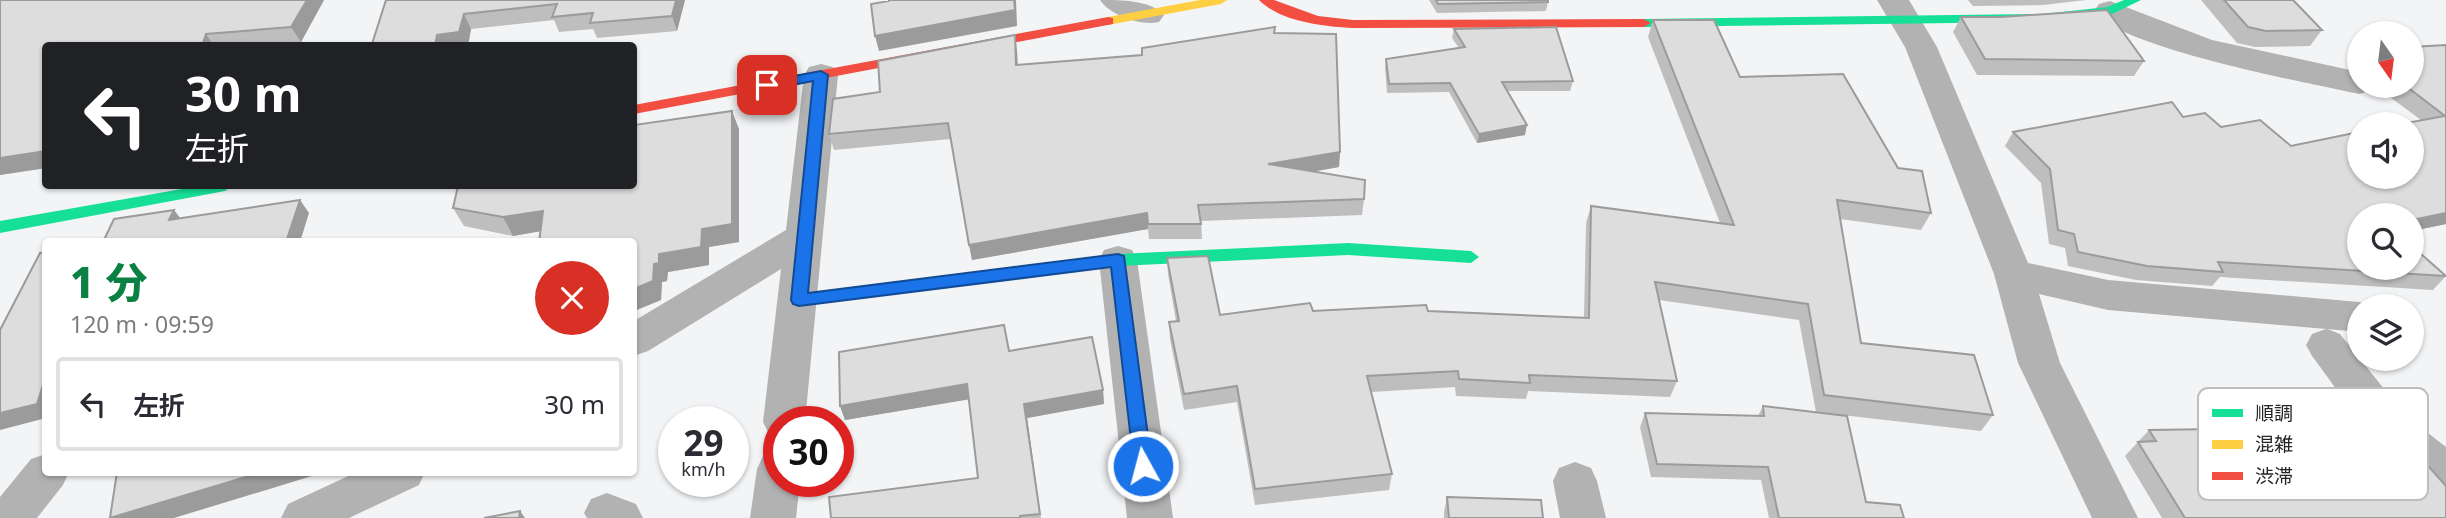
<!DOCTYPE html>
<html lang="ja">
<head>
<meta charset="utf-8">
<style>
	:root { --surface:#fff; --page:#f2f2f3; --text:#2b2b33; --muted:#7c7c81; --line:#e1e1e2; --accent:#0b8043 }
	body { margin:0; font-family:"Noto Sans","Noto Sans JP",sans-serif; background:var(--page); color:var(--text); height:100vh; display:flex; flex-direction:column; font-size:26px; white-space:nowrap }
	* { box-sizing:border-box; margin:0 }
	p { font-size:23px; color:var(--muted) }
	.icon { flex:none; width:38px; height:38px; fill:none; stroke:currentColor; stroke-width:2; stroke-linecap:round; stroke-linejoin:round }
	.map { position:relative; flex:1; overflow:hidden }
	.details { position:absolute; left:42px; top:238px; width:595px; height:238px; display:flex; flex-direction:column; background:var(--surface); border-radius:7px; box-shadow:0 2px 5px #0004 }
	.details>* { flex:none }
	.top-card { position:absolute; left:42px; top:42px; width:595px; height:147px; border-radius:7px; box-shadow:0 2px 5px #0004; background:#202124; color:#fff; overflow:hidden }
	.needle { width:46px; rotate:166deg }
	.controls { position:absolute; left:2347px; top:21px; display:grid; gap:14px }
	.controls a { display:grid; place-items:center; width:77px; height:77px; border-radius:50%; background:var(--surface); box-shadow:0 2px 5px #0004; font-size:35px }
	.speed { position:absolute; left:658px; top:406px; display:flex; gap:14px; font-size:35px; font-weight:700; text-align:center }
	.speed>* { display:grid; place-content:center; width:91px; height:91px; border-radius:50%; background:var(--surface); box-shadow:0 2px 5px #0004; line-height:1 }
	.speed small { font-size:18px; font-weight:400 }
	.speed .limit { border:10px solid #d22; background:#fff; color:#111 }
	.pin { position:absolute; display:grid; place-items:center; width:60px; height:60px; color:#fff; margin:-30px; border-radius:14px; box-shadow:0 4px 10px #0006 }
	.me { position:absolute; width:77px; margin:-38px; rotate:353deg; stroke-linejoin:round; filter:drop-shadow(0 0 5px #0008) }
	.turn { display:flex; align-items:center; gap:24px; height:147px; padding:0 28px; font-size:32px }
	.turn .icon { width:91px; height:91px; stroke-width:2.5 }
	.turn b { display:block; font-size:49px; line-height:60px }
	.round { display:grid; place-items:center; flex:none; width:74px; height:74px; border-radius:37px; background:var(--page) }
	.head { display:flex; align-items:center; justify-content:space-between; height:119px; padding:0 28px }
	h1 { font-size:42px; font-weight:800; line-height:52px; color:var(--accent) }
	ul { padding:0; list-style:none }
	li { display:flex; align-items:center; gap:21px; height:94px; margin:0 14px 10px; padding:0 14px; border:4px solid var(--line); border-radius:7px }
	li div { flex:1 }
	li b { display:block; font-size:26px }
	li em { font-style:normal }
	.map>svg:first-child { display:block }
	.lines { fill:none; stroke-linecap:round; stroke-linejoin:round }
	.street { fill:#b2b2b2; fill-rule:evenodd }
	.fast { fill:#16e098; fill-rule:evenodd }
	.slow { fill:#ffcf43; fill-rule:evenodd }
	.jam { fill:#f24e42; fill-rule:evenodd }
	.wall { fill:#bebebf }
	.shaded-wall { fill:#9b9b9b }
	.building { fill:#ddddde; stroke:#9b9b9b; stroke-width:2 }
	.route { fill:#1a73e8; stroke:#114b97; stroke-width:2 }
	.key { fill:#fff; stroke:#bebebe; stroke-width:2 }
	.key-label { font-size:19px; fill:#252527 }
</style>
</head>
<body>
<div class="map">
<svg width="2446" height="518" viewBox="0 0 2446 518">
	<rect width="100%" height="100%" fill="#f3f4f6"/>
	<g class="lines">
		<g class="street">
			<path d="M1100 0C1122 0 1150 0 1164 15L1159 22C1141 26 1111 16 1100 0Z"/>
			<path d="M1877 0H1909L1937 47 2028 263 2108 280 2359 302 2373 306H2359V332L2327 329 2340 334 2405 415 2446 447V492C2391 473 2346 401 2312 356L2306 345 2312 334 2326 329 2108 310 2039 294 2060 363 2138 518H2092L2018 363 1994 274 1905 47Z"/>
			<path d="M2110 1 2212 40 2359 72V86H2374L2371 91 2359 94C2309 83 2119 48 2094 11L2099 4Z"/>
			<path d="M821 64 833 67 838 75 805 422H779V438L769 434 763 422 781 269 648 351 634 356V321L786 230 804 75 809 67Z"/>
			<path d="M1118 246 1132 250 1137 260 1173 518H1127L1099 260 1104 250Z"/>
			<path d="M779 451V481H800L796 518H750L757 469 763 456Z"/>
			<path d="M46 454V472H69L63 485 37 518H0V497L31 459Z"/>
			<path d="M1575 462 1591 468 1597 481 1606 518H1560L1553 481 1559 468Z"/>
			<path d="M357 472H425L419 485 349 518H281L288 504Z"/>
			<path d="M607 493 636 504 643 518H587L584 513 591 499Z"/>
		</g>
		<g class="fast">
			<path d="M2124 0H2141L2110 15 2043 22 1644 27 1637 23 1644 19 2043 14 2107 7Z"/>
			<path d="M199 186H232L225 191 0 233V221Z"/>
			<path d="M1348 243 1471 251 1479 257 1471 263 1348 255 1118 266 799 306 793 304 791 300 793 296 799 294 1118 254Z"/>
		</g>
		<path class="slow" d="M1200 0H1227L1221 4 1108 25 1101 21 1108 17Z"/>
		<g class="jam">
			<path d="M1259 0H1274L1318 16 1353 20 1644 19 1651 23 1644 27 1353 28C1323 26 1281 22 1259 0Z"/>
			<path d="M1108 17 1113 18V24L634 114V105Z"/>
		</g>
	</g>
	<g class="wall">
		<path d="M0 0H324L301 42 260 46H46V168L0 175Z"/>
		<path d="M386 0H685L677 31 597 38 593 29 559 32 554 20 471 29 468 46H373L372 44Z"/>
		<path d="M1429 0H1548V2L1546 11 1437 13Z"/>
		<path d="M1968 0H2086L2043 5 1973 6Z"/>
		<path d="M2201 0H2293L2322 30 2310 46 2255 47 2237 43Z"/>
		<path d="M1961 17 2144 61 2134 76 1977 75 1953 32Z"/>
		<path d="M1653 20 1740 77 1898 168 1931 213 1921 230 1840 219 1861 343 1993 415 1981 431 1816 412 1799 320 1659 300 1677 381 1670 397 1528 391 1526 399 1456 396 1455 387 1371 392 1392 474 1389 490 1255 505 1237 402 1184 410 1170 339 1169 322 1176 321 1168 274 1167 258 1220 315 1313 311H1428L1584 318 1586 223 1591 206 1720 223 1648 37Z"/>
		<path d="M1275 27V33L1340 152 1339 167 1313 172 1364 199 1362 215 1201 221 1202 239H1149L1148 229 972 260 951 139 834 150 829 134 880 92 1017 51 1018 65 1142 55Z"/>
		<path d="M1454 29 1573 81 1570 91H1507L1525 135 1477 143 1449 92 1387 93 1385 68 1386 59 1459 48 1452 38Z"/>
		<path d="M2446 45V224L2412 231V215H2359L2446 275V276L2433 290 2220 277 2212 286 2136 280 2068 266 2065 248 2049 244 2041 183 2005 146 2013 132 2183 117 2291 146 2421 120 2375 86H2412Z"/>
		<path d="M2358 50H2359V69L2347 64Z"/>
		<path d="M739 129V242L709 247V265L668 272 667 281 662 282 661 300 634 311V242L540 231 513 236 464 226 453 208Z"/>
		<path d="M1009 351 1103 390 1104 404 1027 418 1041 518H831L978 478 969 399 845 420 840 406Z"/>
		<path d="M1763 406 1866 502 1904 518H1769L1761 480 1651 477 1640 427 1645 413 1758 416Z"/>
		<path d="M2149 430 2250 476 2446 518H2162L2125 456Z"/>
		<path d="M1447 497 1543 518H1444V512Z"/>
	</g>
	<g class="shaded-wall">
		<path d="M307 0H324L301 42 291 27Z"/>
		<path d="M676 0H685L677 31 672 16Z"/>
		<path d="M1016 0 1017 26 879 51 875 36Z"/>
		<path d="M464 14 471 29 468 46H435L437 35Z"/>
		<path d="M206 34 214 46H202Z"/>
		<path d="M1015 35 1017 51 1018 81 1016 65Z"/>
		<path d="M732 111 739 129V242L709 247V265L668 272 667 281 662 282 661 300 634 311V289L654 264 659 254Z"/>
		<path d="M1527 125 1525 135 1477 143 1479 134Z"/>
		<path d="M46 151V168L0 175V158Z"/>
		<path d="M1340 152 1339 167 1267 179 1268 164Z"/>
		<path d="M300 200 309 213 300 242H286Z"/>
		<path d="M174 210 184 223 169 220Z"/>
		<path d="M543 211 553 229 513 236 503 217Z"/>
		<path d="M1147 213 1148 229 972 260 969 245Z"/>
		<path d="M2446 213V224L2412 231V220Z"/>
		<path d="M46 375V418L0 430V413Z"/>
		<path d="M967 384 971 399 845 420 840 406Z"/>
		<path d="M1103 390 1104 404 1027 418 1041 518 1024 404Z"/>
		<path d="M262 472H325L174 518H110Z"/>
		<path d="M520 511 525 518H519Z"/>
	</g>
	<g class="building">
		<path d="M0 0H307L291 27 206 34 202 46H46V151L0 158Z"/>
		<path d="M386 0H676L672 16 590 23 593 13 552 17 557 4 464 14 459 32 437 35 435 46H377V44H372Z"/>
		<path d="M889 0H1014L1015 10 875 36 871 4 889 1Z"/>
		<path d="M1436 0H1548V2L1438 4Z"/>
		<path d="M2224 0H2293L2322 30 2266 31 2248 27Z"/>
		<path d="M2107 10 2144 61 1985 59 1961 17H2001Z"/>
		<path d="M1653 20H1714L1740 77 1843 74 1898 168 1922 171 1931 213 1837 200 1861 343 1974 355 1993 415 1824 395 1808 304 1655 282 1677 381 1529 375 1530 383 1459 379 1458 371 1367 376 1392 474 1255 489 1237 386 1184 394 1169 322 1179 321 1167 258 1208 256 1220 315 1310 303 1313 311 1426 305 1428 311 1589 318 1591 206 1734 225Z"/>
		<path d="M1275 27 1274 33 1336 34 1340 152 1268 164 1365 180 1364 199 1198 205 1201 224H1148L1147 213 969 245 948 123 829 134 833 99 880 92 878 61 1015 35 1016 65 1142 55V48Z"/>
		<path d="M1556 27 1573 81 1502 82 1527 125 1479 134 1450 83 1389 84 1386 59 1465 47 1454 29Z"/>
		<path d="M2446 45V213L2412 220V215H2359V268H2412V246L2446 276 2218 262 2223 272 2147 266 2078 252 2074 234 2058 230 2050 169 2013 132 2172 102 2183 117 2205 113 2221 127 2260 120 2291 146 2359 132V177H2412V124H2401L2445 116 2406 86H2412V47Z"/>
		<path d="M732 111V224L702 229 701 247 659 254V263L654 264 653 281 634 289V242H539L543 211 503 217 453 208 458 186H634V125Z"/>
		<path d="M300 200 286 242H103L114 219 174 210 169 220Z"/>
		<path d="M46 252V375L37 404 0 413V330L40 253Z"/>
		<path d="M1004 325 1009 351 1092 337 1103 390 1024 404 1040 514 1020 516V518H831L829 497 978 478 967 384 840 406 839 352Z"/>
		<path d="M1763 406 1847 416 1866 502 1900 505 1904 518H1779L1768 467 1657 464 1645 413 1764 416Z"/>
		<path d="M2217 429 2250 476 2422 459 2446 486V518H2185L2138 442 2156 441 2149 430Z"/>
		<path d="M117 472H262L110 518Z"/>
		<path d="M1447 497 1541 500 1543 518H1449Z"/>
		<path d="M520 511 519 518H484Z"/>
	</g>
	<path class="route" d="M821 71 828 75 808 293 1118 254 1124 256 1152 466 1150 472 1143 474 1137 472 1134 466 1111 267 799 306 793 304 791 300 813 81 767 90 760 85 767 81Z"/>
	<rect x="2198" y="388" width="230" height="112" rx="10" class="key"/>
	<rect x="2212" y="409" width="31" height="8" fill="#16e098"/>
	<rect x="2212" y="440" width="31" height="9" fill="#ffcf43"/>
	<rect x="2212" y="472" width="31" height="8" fill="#f24e42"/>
	<g class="key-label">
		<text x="2255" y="420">順調</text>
		<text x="2255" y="451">混雑</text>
		<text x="2255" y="483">渋滞</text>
	</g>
</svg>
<div class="controls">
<a><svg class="needle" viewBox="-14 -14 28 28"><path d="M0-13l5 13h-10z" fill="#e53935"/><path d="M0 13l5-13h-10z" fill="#7c7c81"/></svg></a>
<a><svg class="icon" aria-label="sound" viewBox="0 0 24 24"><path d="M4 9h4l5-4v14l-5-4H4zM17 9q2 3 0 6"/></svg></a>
<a><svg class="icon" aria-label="search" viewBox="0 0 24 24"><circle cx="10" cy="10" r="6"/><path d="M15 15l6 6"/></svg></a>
<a><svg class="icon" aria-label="layers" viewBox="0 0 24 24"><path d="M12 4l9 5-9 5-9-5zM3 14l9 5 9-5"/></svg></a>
</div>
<div class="speed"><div>29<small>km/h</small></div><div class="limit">30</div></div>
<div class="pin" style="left:767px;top:85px;background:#d93025"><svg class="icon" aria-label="arrive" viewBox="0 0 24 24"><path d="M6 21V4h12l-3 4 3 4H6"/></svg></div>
<svg class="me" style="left:1143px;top:466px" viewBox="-20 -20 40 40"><circle r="17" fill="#1a73e8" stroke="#fff" stroke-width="3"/><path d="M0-11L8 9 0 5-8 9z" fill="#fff"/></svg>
<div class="top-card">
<div class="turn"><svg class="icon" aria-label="left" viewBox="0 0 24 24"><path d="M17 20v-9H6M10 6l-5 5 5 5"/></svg><div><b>30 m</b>左折</div></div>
</div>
<section class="details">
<div class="head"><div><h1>1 分</h1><p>120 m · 09:59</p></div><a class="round" style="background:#d93025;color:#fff"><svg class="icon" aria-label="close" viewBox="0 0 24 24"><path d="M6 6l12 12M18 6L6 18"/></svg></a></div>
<ul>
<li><svg class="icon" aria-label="left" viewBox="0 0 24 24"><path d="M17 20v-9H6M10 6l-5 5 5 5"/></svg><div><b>左折</b></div><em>30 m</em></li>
</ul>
</section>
</div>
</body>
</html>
